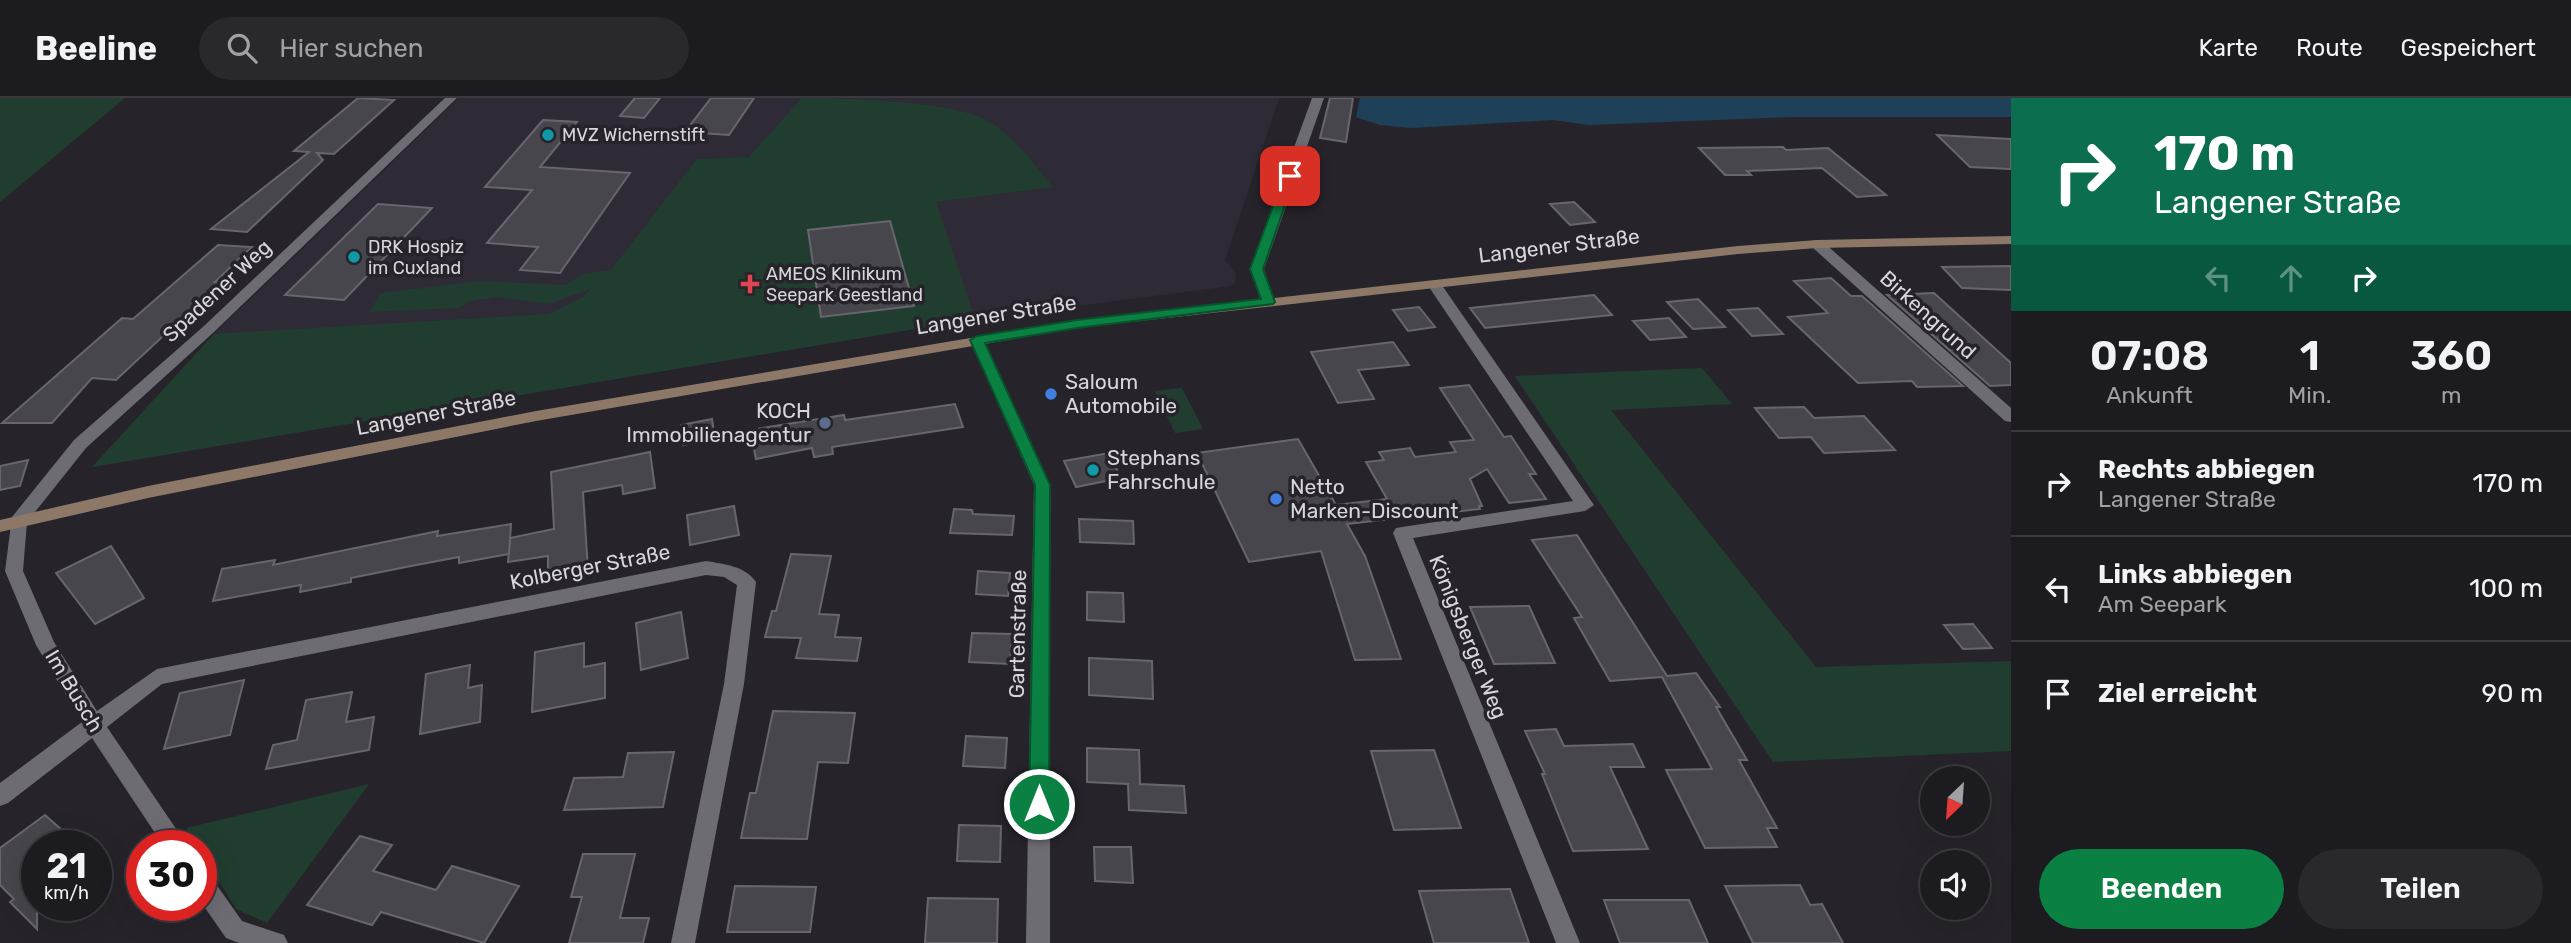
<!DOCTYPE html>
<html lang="de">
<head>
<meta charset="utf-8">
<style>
	:root { --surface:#1c1b20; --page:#29282d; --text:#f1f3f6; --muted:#a0a1a5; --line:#3a393e; --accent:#0b8043 }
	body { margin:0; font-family:Rubik,sans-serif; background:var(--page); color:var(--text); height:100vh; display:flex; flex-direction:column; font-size:26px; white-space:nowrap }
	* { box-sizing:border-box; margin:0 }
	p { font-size:23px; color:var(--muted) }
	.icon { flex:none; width:38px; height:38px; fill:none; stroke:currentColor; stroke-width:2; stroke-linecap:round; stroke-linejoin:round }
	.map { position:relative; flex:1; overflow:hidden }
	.side { display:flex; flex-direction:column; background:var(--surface); width:560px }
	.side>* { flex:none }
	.top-card { background:#0b6e4f; color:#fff; overflow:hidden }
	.needle { width:46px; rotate:205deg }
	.fabs { position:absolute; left:1920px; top:668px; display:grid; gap:14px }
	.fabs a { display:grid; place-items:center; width:70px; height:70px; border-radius:50%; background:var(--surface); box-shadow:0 7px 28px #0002,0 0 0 2px var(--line); font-size:35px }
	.speed { position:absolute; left:21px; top:732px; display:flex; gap:14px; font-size:35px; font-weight:700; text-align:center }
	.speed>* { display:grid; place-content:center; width:91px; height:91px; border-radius:50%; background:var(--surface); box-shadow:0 7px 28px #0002,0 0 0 2px var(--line); line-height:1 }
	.speed small { font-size:18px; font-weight:400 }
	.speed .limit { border:10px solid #d22; background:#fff; color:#111 }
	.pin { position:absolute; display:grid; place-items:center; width:60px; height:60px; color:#fff; margin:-30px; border-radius:14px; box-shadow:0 4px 10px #0006 }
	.me { position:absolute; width:77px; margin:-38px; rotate:0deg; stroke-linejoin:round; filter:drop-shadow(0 0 5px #0008) }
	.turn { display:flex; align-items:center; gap:24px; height:147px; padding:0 28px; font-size:32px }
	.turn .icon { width:91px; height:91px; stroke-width:2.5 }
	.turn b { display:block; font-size:49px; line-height:60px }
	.lanes { display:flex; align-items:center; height:66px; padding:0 28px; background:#0003; justify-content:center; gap:35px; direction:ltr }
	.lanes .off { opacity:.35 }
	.eta { display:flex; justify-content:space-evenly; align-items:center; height:119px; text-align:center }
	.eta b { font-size:42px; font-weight:600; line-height:49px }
	.button { display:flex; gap:14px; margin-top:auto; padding:14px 28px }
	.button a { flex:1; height:80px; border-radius:42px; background:var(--accent); color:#fff; font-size:28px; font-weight:600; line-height:80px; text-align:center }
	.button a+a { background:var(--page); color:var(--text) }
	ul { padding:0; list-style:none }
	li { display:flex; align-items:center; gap:21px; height:105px; padding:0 28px; border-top:2px solid var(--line) }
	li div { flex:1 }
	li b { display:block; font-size:26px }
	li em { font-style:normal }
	header { display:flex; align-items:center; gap:42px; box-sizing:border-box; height:98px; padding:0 35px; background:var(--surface); border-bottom:2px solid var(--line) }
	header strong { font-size:33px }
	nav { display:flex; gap:38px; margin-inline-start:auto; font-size:24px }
	.search { width:490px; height:63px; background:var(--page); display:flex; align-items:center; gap:18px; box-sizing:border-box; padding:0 24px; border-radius:38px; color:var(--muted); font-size:26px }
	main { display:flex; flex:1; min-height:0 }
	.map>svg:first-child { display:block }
	.built { fill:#2e2b37 }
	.green { fill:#203d2f }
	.water { fill:#1e4159 }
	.building { fill:#48464d; stroke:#67666d; stroke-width:2 }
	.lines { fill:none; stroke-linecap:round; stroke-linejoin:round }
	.street { fill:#6e6c73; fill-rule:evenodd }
	.secondary { fill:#8d7868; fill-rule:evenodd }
	.route { fill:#0b8043; stroke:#07532c; stroke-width:2 }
	.culture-dot { fill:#0f9aa8; stroke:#26242a; stroke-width:2.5 }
	.health-dot { fill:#e0444e; stroke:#26242a; stroke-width:2.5 }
	.shop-dot { fill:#3f7fe0; stroke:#26242a; stroke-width:2.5 }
	.service-dot { fill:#5c6f8a; stroke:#26242a; stroke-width:2.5 }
	.labels { text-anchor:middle; stroke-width:7; stroke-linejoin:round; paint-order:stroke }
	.far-poi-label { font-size:18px; fill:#d7d6db; stroke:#26242a; text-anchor:start }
	.street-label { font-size:21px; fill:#d7d6db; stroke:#26242a }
	.poi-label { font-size:21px; fill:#d7d6db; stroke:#26242a; text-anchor:start }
</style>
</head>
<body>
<header>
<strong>Beeline</strong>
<div class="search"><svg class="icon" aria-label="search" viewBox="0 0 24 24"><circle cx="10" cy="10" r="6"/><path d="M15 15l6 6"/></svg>Hier suchen</div>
<nav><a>Karte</a><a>Route</a><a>Gespeichert</a></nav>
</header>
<main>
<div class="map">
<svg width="2011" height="845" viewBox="0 0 2011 845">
	<rect width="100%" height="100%" fill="#26242a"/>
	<path class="built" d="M459 0H1279L1225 162 1236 176 1235 184 1231 188 975 221 92 369 214 236Z"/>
	<g class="green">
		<path d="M0 0H125L0 104Z"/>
		<path d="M802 0C843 0 949 3 984 21 1012 35 1033 65 1053 89L936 104 975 221 92 369 214 236 549 216 583 199 591 191 549 206 496 199 471 203 459 210 369 214 381 195 479 183 565 187 583 176 611 172 697 61 749 59Z"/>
		<path d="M1702 270 1732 306 1611 312 1816 569 2011 563V653L1773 664 1515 278Z"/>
		<path d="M1182 290 1203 331 1175 335 1155 293Z"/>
		<path d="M369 686 267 825 236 811 201 754V747H197L186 730Z"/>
	</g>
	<path class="water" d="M1360 0H2011V19H1793L1589 27 1553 22 1411 30 1380 27 1356 19Z"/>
	<g class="building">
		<path d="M358 0 394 2 334 56 317 55 323 62 247 134 211 131 309 54 294 53Z"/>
		<path d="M635 0H660L644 20 620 18Z"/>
		<path d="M711 0H754L729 37 685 34Z"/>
		<path d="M1330 0H1353L1346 44 1320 40Z"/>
		<path d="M543 22 577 24 540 69 630 75 560 175 520 172 538 149 487 145 532 92 485 89Z"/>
		<path d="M1937 37 2011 41V71L1970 69Z"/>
		<path d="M1783 49 1786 52 1828 50 1886 97 1857 99 1822 70 1747 73 1751 77H1725L1699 50Z"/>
		<path d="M1574 104 1595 124 1570 127 1550 106Z"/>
		<path d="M378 106 432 110 344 202 285 197Z"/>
		<path d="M890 123 914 208 821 219 808 132Z"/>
		<path d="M218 147 252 149 215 184H221L116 282 92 280 52 325H2L122 220 133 221Z"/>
		<path d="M2011 168V192L1962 190 1942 169Z"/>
		<path d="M1831 180 1851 198H1862L1963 288 1917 289 1912 283 1858 285 1788 219 1828 215 1794 183Z"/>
		<path d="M1934 195 2011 265V287L1990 288 1887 197Z"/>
		<path d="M1594 197 1612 217 1485 230 1470 210Z"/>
		<path d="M1698 201 1725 229 1693 231 1667 204Z"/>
		<path d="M1419 209 1435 229 1408 233 1393 212Z"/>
		<path d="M1758 210 1783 236 1752 238 1728 212Z"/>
		<path d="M1669 220 1686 239 1650 242 1633 223Z"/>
		<path d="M1393 244 1409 267 1358 272 1374 301 1338 305 1311 254Z"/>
		<path d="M1469 287 1504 339 1511 338 1536 376H1529L1546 401 1509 405 1487 371 1470 381 1482 408H1479L1480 411 1347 426 1365 458 1401 561 1355 562 1321 453 1249 464 1197 355 1298 341 1336 407 1387 401 1366 364 1384 362 1379 354 1410 350 1415 359 1456 354 1450 344 1474 342 1440 290Z"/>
		<path d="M955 306 963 329 832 349 833 356 814 359 812 350 756 361 750 332 844 317 845 322Z"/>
		<path d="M1804 309 1814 320 1864 318 1895 352 1824 355 1811 339 1779 340 1755 310Z"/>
		<path d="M712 321 715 341 683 347 681 327Z"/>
		<path d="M650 354 655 390 623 396 622 387 583 394 588 472 548 481V458L508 464 510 440 554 431 551 374Z"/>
		<path d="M1109 355 1121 380 1076 389 1064 363Z"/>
		<path d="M28 362 20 388 0 392V368Z"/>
		<path d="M734 408 739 437 690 447 687 417Z"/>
		<path d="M954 411 972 412 973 416 1014 418 1012 437 950 435Z"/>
		<path d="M1079 421 1133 423 1134 446 1080 444Z"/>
		<path d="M511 426 509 456 459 465V459L411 468 351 480V484L300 494 301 487 213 503 222 471 275 462 273 467 438 433 437 438Z"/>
		<path d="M1577 437 1667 578 1696 575 1720 609H1716L1747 662H1739L1777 730H1767L1777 749 1705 750 1666 672 1712 671 1662 579 1610 583 1574 520 1582 519 1532 442Z"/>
		<path d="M111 448 144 500 95 526 56 475Z"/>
		<path d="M791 456 831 458 819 516 839 517 835 539 861 540 857 563 796 560 801 540 765 539 772 513H776Z"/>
		<path d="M978 473 1010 475 1008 498 976 496Z"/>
		<path d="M1087 494 1123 495 1124 524 1087 522Z"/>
		<path d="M1529 508 1555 565 1494 566 1470 509Z"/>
		<path d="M681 514 688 560 641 572 636 525Z"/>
		<path d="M1973 526 1992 550 1963 551 1944 527Z"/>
		<path d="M972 535 1012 536 1010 566 969 564Z"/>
		<path d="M584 545V569L605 565V600L532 614 535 554Z"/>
		<path d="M1089 560 1152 563 1153 601 1089 597Z"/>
		<path d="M470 567 468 590 482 587 480 624 420 636 426 576Z"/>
		<path d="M244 582 230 637 164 651 180 595Z"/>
		<path d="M352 594 346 624 374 619 369 652 266 671 273 647 297 642 306 602Z"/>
		<path d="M773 613 855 615 848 665 818 664 807 741 741 740 750 695H756Z"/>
		<path d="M1556 631 1564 648 1633 646 1644 669H1610L1648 751 1573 753 1542 676H1545L1525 633Z"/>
		<path d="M966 638 1007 640 1005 670 963 668Z"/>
		<path d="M1087 650 1139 652 1140 686 1184 688 1186 715 1129 712 1128 686 1087 684Z"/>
		<path d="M1434 652 1461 730 1394 732 1371 653Z"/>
		<path d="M674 654 663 709 564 712 574 680 623 679 628 655Z"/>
		<path d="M45 717 63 733 56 739 65 747H37V831L10 804 14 801 0 787V750Z"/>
		<path d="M959 727 1001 728 1000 764 957 763Z"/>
		<path d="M360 738 392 747 373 773 436 792 452 768 519 788 484 845 381 814 372 827 307 807Z"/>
		<path d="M1094 749H1131L1133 785 1095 783Z"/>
		<path d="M583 756H635L620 820H649L643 845H569L582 799H571Z"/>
		<path d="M1800 787 1810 807 1822 806 1843 845H1753L1725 788Z"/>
		<path d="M735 788 816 789 810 834H727Z"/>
		<path d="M1510 791 1529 845H1434L1419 793Z"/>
		<path d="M928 800 998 801 997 845H925Z"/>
		<path d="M1604 802H1689L1708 845H1620Z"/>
	</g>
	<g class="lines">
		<g class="street">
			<path d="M445 0H457L214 234 86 350 27 424 23 473 54 544 97 613 157 571 706 463C723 466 746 468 756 484L744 586 695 845H671L724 586 737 487 724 479 706 477 162 586 107 629 187 747H163L92 640 8 705 0 708V685L82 624 36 547 5 473 12 419 74 342 204 228Z"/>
			<path d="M1312 0H1324L1264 171 1275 204 1268 208 1261 204 1250 171Z"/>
			<path d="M1817 142 1822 143 2011 310V324L2005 323 1812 149V143Z"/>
			<path d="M1434 182 1439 183 1594 407 1585 413 1413 440 1580 845H1556L1393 435 1396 430 1402 429 1573 403 1427 186Z"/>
			<path d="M977 238 984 242 1050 387V845H1026L1034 387 970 242Z"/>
			<path d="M201 773 209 776 242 823 284 837 288 845H239L226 840 201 804Z"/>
		</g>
		<path class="secondary" d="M2011 138V146L1817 150 1738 156 1077 230 536 323 148 400 0 434V422L148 388 536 313 1077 222 1738 148 1817 142Z"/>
	</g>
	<path class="route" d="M1290 75 1295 78 1263 171 1275 204 1273 206 1077 230 985 245 1050 387 1049 706 1046 713 1039 715 1032 713 1029 706 1035 387 970 242 977 238 1077 222 1261 201 1250 171 1284 78Z"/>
	<g class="culture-dot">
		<circle cx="548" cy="37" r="7"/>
		<circle cx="354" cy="159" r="7"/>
		<circle cx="1093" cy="372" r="7"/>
	</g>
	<path class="health-dot" d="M746.5 175.5h7v7h7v7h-7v7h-7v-7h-7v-7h7z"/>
	<g class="shop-dot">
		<circle cx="1051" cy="296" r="7"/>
		<circle cx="1276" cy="401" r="7"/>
	</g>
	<circle class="service-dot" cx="825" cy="325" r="7"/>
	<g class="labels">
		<g class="far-poi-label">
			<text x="562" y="43">MVZ Wichernstift</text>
			<text x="368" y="155">DRK Hospiz<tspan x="368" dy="21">im Cuxland</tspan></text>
			<text x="766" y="182">AMEOS Klinikum<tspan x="766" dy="21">Seepark Geestland</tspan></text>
		</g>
		<g class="street-label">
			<text transform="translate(1559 148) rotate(-7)" y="7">Langener Straße</text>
			<text transform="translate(217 193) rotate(-43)" y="7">Spadener Weg</text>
			<text transform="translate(996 217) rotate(-9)" y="7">Langener Straße</text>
			<text transform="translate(1928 217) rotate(42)" y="7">Birkengrund</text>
			<text transform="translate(436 315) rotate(-11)" y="7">Langener Straße</text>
			<text transform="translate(590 469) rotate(-11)" y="7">Kolberger Straße</text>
			<text transform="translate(1018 536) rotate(-89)" y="7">Gartenstraße</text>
			<text transform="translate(1468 539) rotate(68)" y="7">Königsberger Weg</text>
			<text transform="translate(74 593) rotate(59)" y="7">Im Busch</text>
		</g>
		<g class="poi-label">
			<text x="1065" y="291">Saloum<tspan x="1065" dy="24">Automobile</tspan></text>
			<text x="811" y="320" text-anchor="end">KOCH<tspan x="811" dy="24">Immobilienagentur</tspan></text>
			<text x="1107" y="367">Stephans<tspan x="1107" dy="24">Fahrschule</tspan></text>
			<text x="1290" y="396">Netto<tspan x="1290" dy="24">Marken-Discount</tspan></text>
		</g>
	</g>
</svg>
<div class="fabs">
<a><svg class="needle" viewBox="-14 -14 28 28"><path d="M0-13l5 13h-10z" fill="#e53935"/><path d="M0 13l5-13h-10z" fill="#a0a1a5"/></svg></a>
<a><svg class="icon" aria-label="sound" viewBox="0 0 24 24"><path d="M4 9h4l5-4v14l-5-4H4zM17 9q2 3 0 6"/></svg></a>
</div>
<div class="speed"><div>21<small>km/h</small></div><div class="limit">30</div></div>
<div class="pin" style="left:1290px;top:78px;background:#d93025"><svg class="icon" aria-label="arrive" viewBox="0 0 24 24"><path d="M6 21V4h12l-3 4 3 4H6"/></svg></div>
<svg class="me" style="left:1039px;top:706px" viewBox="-20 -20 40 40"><circle r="17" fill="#0b8043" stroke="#fff" stroke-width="3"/><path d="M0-11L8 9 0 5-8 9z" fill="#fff"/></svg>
</div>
<section class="side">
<div class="top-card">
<div class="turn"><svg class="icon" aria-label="right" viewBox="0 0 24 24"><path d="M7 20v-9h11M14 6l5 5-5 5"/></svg><div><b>170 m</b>Langener Straße</div></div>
<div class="lanes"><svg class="icon off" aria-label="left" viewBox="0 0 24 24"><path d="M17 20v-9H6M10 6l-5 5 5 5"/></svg><svg class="icon off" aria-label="ahead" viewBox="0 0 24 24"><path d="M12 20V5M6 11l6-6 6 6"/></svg><svg class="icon" aria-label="right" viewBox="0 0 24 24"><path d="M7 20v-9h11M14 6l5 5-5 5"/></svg></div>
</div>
<div class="eta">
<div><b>07:08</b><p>Ankunft</p></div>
<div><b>1</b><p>Min.</p></div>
<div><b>360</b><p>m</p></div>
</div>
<ul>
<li><svg class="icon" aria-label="right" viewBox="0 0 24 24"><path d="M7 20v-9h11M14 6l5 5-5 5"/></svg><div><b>Rechts abbiegen</b><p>Langener Straße</p></div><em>170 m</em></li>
<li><svg class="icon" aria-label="left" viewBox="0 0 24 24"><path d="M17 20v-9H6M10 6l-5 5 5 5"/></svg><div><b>Links abbiegen</b><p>Am Seepark</p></div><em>100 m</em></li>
<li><svg class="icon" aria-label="arrive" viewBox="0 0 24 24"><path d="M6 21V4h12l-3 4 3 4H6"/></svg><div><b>Ziel erreicht</b></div><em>90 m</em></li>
</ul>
<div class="button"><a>Beenden</a><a>Teilen</a></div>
</section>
</main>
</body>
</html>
